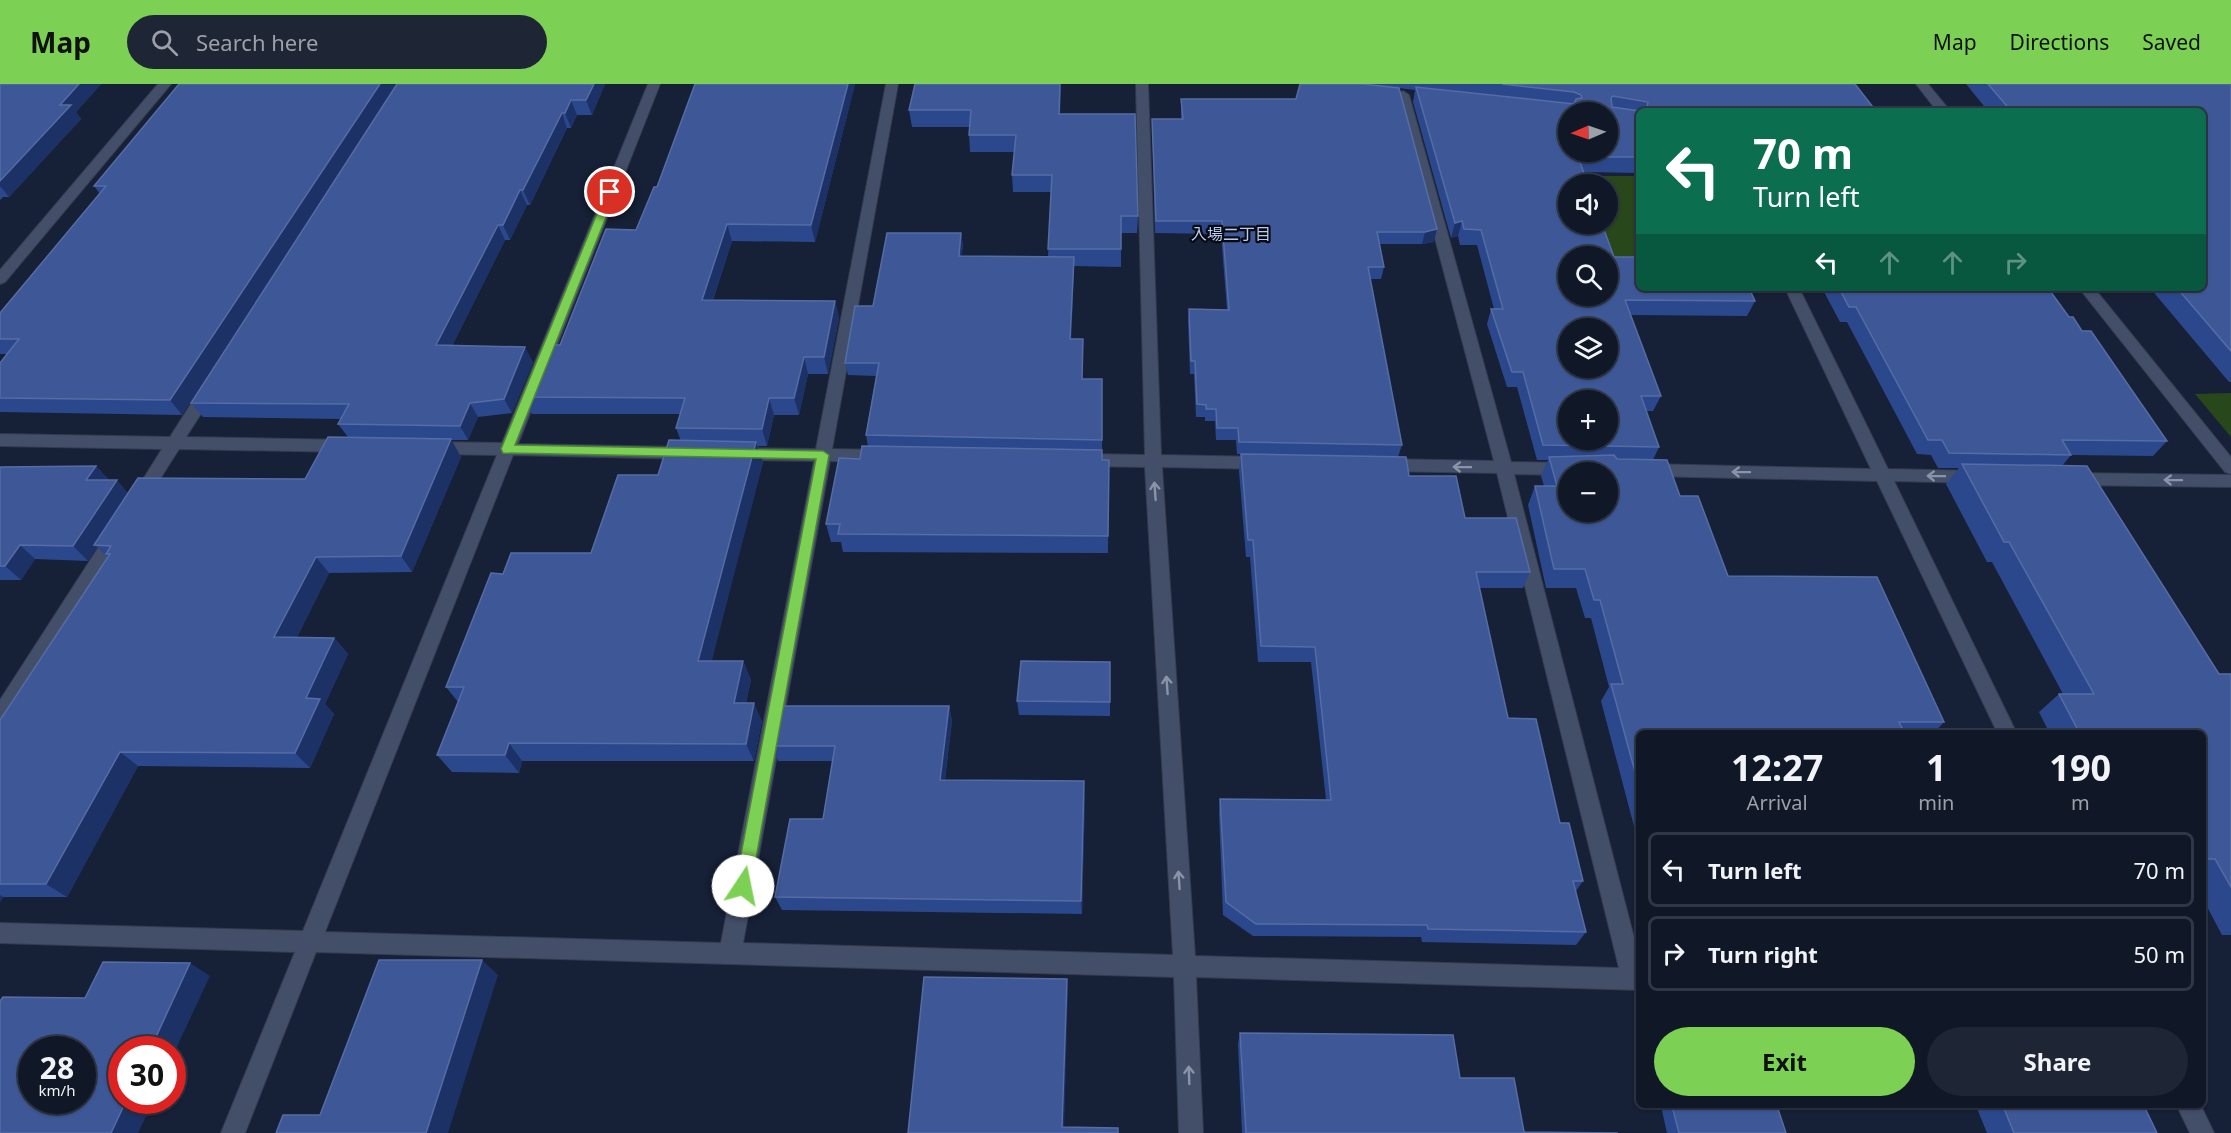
<!DOCTYPE html>
<html lang="en">
<head>
<meta charset="utf-8">
<style>
	:root { --surface:#101828; --page:#1e2534; --text:#f1f3f6; --muted:#9ca0a8; --line:#303745; --accent:#7cd155 }
	body { margin:0; font-family:"Noto Sans","Noto Sans JP",sans-serif; background:var(--page); color:var(--text); height:100vh; display:flex; flex-direction:column; font-size:22px; white-space:nowrap }
	* { box-sizing:border-box; margin:0 }
	p { font-size:20px; color:var(--muted) }
	.icon { flex:none; width:33px; height:33px; fill:none; stroke:currentColor; stroke-width:2; stroke-linecap:round; stroke-linejoin:round }
	.map { position:relative; flex:1; overflow:hidden }
	.drawer { position:absolute; left:1636px; top:646px; width:570px; height:378px; display:flex; flex-direction:column; background:var(--surface); border-radius:9px; box-shadow:0 2px 4px #0004,0 0 0 2px var(--line) }
	.drawer>* { flex:none }
	.banner { position:absolute; left:1636px; top:24px; width:570px; height:183px; border-radius:9px; box-shadow:0 2px 4px #0004,0 0 0 2px var(--line); background:#0b6e4f; color:#fff; overflow:hidden }
	.needle { width:39px; rotate:268deg }
	.tools { position:absolute; left:1558px; top:18px; display:grid; gap:12px }
	.tools a { display:grid; place-items:center; width:60px; height:60px; border-radius:50%; background:var(--surface); box-shadow:0 2px 4px #0004,0 0 0 2px var(--line); font-size:30px }
	.speed { position:absolute; left:18px; top:952px; display:flex; gap:12px; font-size:30px; font-weight:700; text-align:center }
	.speed>* { display:grid; place-content:center; width:78px; height:78px; border-radius:50%; background:var(--surface); box-shadow:0 2px 4px #0004,0 0 0 2px var(--line); line-height:1 }
	.speed small { font-size:15px; font-weight:400 }
	.speed .limit { border:9px solid #d22; background:#fff; color:#111 }
	.pin { position:absolute; display:grid; place-items:center; width:51px; height:51px; color:#fff; margin:-26px; border:3px solid #fff; border-radius:50%; box-shadow:0 2px 6px #0007 }
	.me { position:absolute; width:66px; margin:-33px; rotate:11deg; stroke-linejoin:round; filter:drop-shadow(0 0 4px #0008) }
	.turn { display:flex; align-items:center; gap:21px; height:126px; padding:0 18px; font-size:27px }
	.turn .icon { width:78px; height:78px; stroke-width:2.5 }
	.turn b { display:block; font-size:42px; line-height:51px }
	.lanes { display:flex; align-items:center; height:57px; padding:0 18px; background:#0003; justify-content:center; gap:30px; direction:ltr }
	.lanes .off { opacity:.35 }
	.eta { display:flex; justify-content:space-evenly; align-items:center; height:102px; text-align:center }
	.eta b { font-size:36px; font-weight:700; line-height:42px }
	.button { display:flex; gap:12px; margin-top:auto; padding:12px 18px }
	.button a { flex:1; height:69px; border-radius:36px; background:var(--accent); color:#111; font-size:24px; font-weight:700; line-height:69px; text-align:center }
	.button a+a { background:var(--page); color:var(--text) }
	ul { padding:0; list-style:none }
	li { display:flex; align-items:center; gap:18px; height:75px; margin:0 12px 9px; padding:0 6px; border:3px solid var(--line); border-radius:9px }
	li div { flex:1 }
	li b { display:block; font-size:22px }
	li em { font-style:normal }
	header { display:flex; align-items:center; gap:36px; box-sizing:border-box; height:84px; padding:0 30px; background:var(--accent); color:#111 }
	header strong { font-size:28px }
	nav { display:flex; gap:33px; margin-inline-start:auto; font-size:21px }
	.search { width:420px; height:54px; background:var(--page); display:flex; align-items:center; gap:15px; box-sizing:border-box; padding:0 21px; border-radius:33px; color:var(--muted); font-size:22px }
	.map>svg:first-child { display:block }
	.green { fill:#28471a }
	.lines { fill:none; stroke-linecap:round; stroke-linejoin:round }
	.street-casing { stroke:#353b4e; stroke-width:2 }
	.street { fill:#434f69; fill-rule:evenodd }
	.wall { fill:#2c488d }
	.shaded-wall { fill:#1c3166 }
	.building { fill:#3e5897; stroke:#556ca4; stroke-width:1.5; fill-rule:evenodd }
	.oneway { stroke:#8a94a9 }
	.route { fill:#7cd155; stroke:#518837; stroke-width:1.5 }
	.labels { text-anchor:middle; stroke-width:4.5; stroke-linejoin:round; paint-order:stroke }
	.far-neighbourhood-label { font-size:16px; fill:#bccbe9; stroke:#060a14 }
</style>
</head>
<body>
<header>
<strong>Map</strong>
<div class="search"><svg class="icon" aria-label="search" viewBox="0 0 24 24"><circle cx="10" cy="10" r="6"/><path d="M15 15l6 6"/></svg>Search here</div>
<nav><a>Map</a><a>Directions</a><a>Saved</a></nav>
</header>
<div class="map">
<svg width="2231" height="1049" viewBox="0 0 2231 1049">
	<rect width="100%" height="100%" fill="#162036"/>
	<g class="green">
		<path d="M1579 92H1639V175H1611L1597 140H1608V100H1582Z"/>
		<path d="M2231 309V353L2195 310Z"/>
	</g>
	<g class="lines">
		<g class="street-casing">
			<g id="street">
				<path d="M158 0H171L5 198 0 200V186Z"/>
				<path d="M648 0H660L518 360 690 363 698 369 690 375 513 371 325 848 721 859 814 377 736 376 728 370 736 364 816 365 886 0H898L832 365 882 366 890 372 882 378 830 377 743 859 1173 871 1145 383 1087 382 1079 376 1087 370 1145 371 1136 0H1148L1161 371 1263 373 1271 379 1263 385 1162 383 1195 872 1619 884 1497 389 1384 387 1376 381 1384 375 1494 377 1397 11 1403 7 1409 11 1511 378 1569 379 1577 385 1569 391 1514 390 1640 877V906L1196 893 1203 1049H1179L1174 893 316 868 245 1049H221L295 868 0 859V839L303 847 497 371 433 370 425 364 433 358 502 359Z"/>
				<path d="M1916 0H1928L1950 27H1937Z"/>
				<path d="M1785 204H1799L1888 385 1977 387 1985 393 1977 399 1894 397 2017 650H1998L1877 397 1648 392 1640 386 1648 380 1871 385Z"/>
				<path d="M2079 204H2094L2231 373V390L2225 388Z"/>
				<path d="M209 300 217 305 186 353 346 356 354 362 346 368 179 365 146 417 140 419 132 413 162 365 0 362V350L170 353 203 301Z"/>
				<path d="M2071 389 2231 391V403L2071 401 2063 395Z"/>
				<path d="M117 442 123 444 126 449 123 454 7 638 0 640V616L111 444Z"/>
				<path d="M2177 1022H2201L2214 1049H2190Z"/>
			</g>
		</g>
		<use href="#street" class="street"/>
	</g>
	<g class="wall">
		<path d="M0 0H101L76 28 81 35 9 113H3L0 116Z"/>
		<path d="M179 0H396L182 331 0 328V279L8 270H0V229L100 110 94 102Z"/>
		<path d="M397 0H605L592 31H577L571 44H567L530 121H527L510 156H505L452 262 533 278 512 329 478 333 468 356H451L461 373 412 488 329 489 297 553 334 554 348 570 325 620 334 630 310 684 138 682 67 813H3L0 818V636L108 474 97 463 88 477 35 475 21 496H0V383L96 382 109 396 128 409 305 395 348 353 338 340 341 335 203 333 191 319Z"/>
		<path d="M695 0H855L815 158 732 157 713 216 835 217 839 234 828 290H808L799 331H774L767 362H758L763 378 711 577H743L751 596 746 619 762 637 754 677H522L519 689 452 688 437 671 458 618 446 603 503 490 591 469 658 391 681 357 676 344 680 330H532L524 313 636 146 657 103Z"/>
		<path d="M1061 0 1060 30 1138 132 1137 149H1121V183L1074 182 1071 255 1083 267 1082 295H1102V376H1109L1108 469 843 468 841 458H831L826 440 860 375 868 362 866 351 876 292 848 291 845 279 873 222 961 149 963 162 961 172 1048 173 1051 108H1013L1012 91 1014 68H970L969 51 970 43H912L909 26Z"/>
		<path d="M1300 0H1855L1876 27H1640V89L1583 88 1614 173 1755 217 1747 232 1630 231 1661 312 1653 327H1646L1659 363 1653 376 1680 412 1728 492 1944 638 1933 650H1640V765L1601 617 1609 603 1591 534H1585L1576 504H1546L1528 421 1535 402H1544L1541 392 1548 376H1537L1517 303H1507L1487 240 1491 225H1494L1477 161H1460L1458 152 1451 154 1413 18 1415 6 1399 4 1434 158 1422 160H1380L1384 183 1381 195H1370L1402 361 1398 373 1409 392 1465 434 1530 488 1523 504H1479L1508 634 1560 739 1583 797 1576 807 1586 848 1576 861 1422 858 1421 853 1253 852 1223 831 1219 729 1220 715 1326 716 1311 578H1258L1250 473H1246L1239 387 1241 370H1237L1236 356H1216L1215 337H1205V333H1196L1194 290H1190L1188 237 1189 225 1227 226 1221 150 1155 149 1152 35H1181V15H1296Z"/>
		<path d="M1966 0H2231V298H2229L2150 204H2204V27H1988Z"/>
		<path d="M1822 204H2048L2069 233 2082 247 2167 357 2153 372 2071 371 2062 382 2219 590H2231V851H2222L2204 817V650H2050L2039 628 2059 610H2063L1992 478H1987L1946 400 1959 384H1938L1931 371 1917 370 1847 238H1840Z"/>
		<path d="M1110 578V632L1019 631 1017 617Z"/>
		<path d="M949 622 952 637 945 696 1085 712 1082 830 782 826 775 813 823 735 832 677H778L772 662Z"/>
		<path d="M1240 949 1460 994 1524 1048 1618 1049H1242L1238 960Z"/>
		<path d="M1661 1022H1777L1786 1049H1667Z"/>
		<path d="M1976 1022H2144L2157 1049H1987Z"/>
	</g>
	<g class="shaded-wall">
		<path d="M79 0H101L76 28 81 35 9 113 0 102V97L60 21Z"/>
		<path d="M380 0H396L182 331 170 316Z"/>
		<path d="M594 0H605L592 31 586 16Z"/>
		<path d="M848 0H855L815 158 811 141Z"/>
		<path d="M1060 0H1061L1060 47 1059 30Z"/>
		<path d="M571 16 577 31 571 44 565 29Z"/>
		<path d="M562 29 567 44 530 121 523 106Z"/>
		<path d="M520 106 527 121 510 156 503 141Z"/>
		<path d="M1462 137 1458 152 1451 154 1455 139Z"/>
		<path d="M727 140 732 157 707 233 702 216Z"/>
		<path d="M498 141 505 156 445 276 436 261Z"/>
		<path d="M1437 145 1434 158 1422 160 1425 148Z"/>
		<path d="M961 149 963 162 960 185 959 172Z"/>
		<path d="M1074 173V185L1071 267 1070 255Z"/>
		<path d="M835 217 839 234 828 290 824 273Z"/>
		<path d="M525 263 533 278 512 329 504 315Z"/>
		<path d="M804 273 808 290 799 331 794 314Z"/>
		<path d="M769 314 774 331 767 362 762 345Z"/>
		<path d="M470 319 478 333 468 356 460 342Z"/>
		<path d="M451 355 461 373 412 488 401 472Z"/>
		<path d="M756 358 763 378 707 596 698 577Z"/>
		<path d="M96 382 110 397 86 396Z"/>
		<path d="M117 396 130 411 94 461 97 463 88 477 73 462Z"/>
		<path d="M20 461 35 475 21 496 5 482Z"/>
		<path d="M316 473 329 489 289 569 274 553Z"/>
		<path d="M334 554 348 570 325 620 334 630 310 684 295 669 306 614Z"/>
		<path d="M743 577 751 596 742 637 734 619Z"/>
		<path d="M754 619 762 637 754 677 746 660Z"/>
		<path d="M949 622 952 637 943 711 940 696Z"/>
		<path d="M509 659 522 677 519 689 505 671Z"/>
		<path d="M120 668 138 682 67 813 46 800Z"/>
		<path d="M1084 697 1085 712 1082 830 1081 817Z"/>
		<path d="M0 811 3 813 0 818Z"/>
		<path d="M482 876 498 891 448 1049H426Z"/>
		<path d="M190 879 210 892 172 973V966H150Z"/>
		<path d="M1067 895 1068 908 1064 1049 1062 1043Z"/>
		<path d="M126 1017H153L138 1049H111Z"/>
	</g>
	<g class="building">
		<path d="M0 0H79L60 21H71L0 97Z"/>
		<path d="M179 0H380L170 316 0 314V279L19 255H0V229L106 102H94Z"/>
		<path d="M397 0H594L586 16H571L565 29H562L523 106H520L503 141H498L436 261 525 263 504 315 470 319 460 342 338 340 349 320 191 319Z"/>
		<path d="M695 0H848L811 141 727 140 702 216 835 217 824 273H804L794 314H769L762 345 676 344 685 314 524 313 545 261H560L606 145 636 146 654 103H657Z"/>
		<path d="M915 0H1060L1059 30H1135L1138 132H1121V165H1048L1052 91H1012L1016 51H969L971 26H909Z"/>
		<path d="M1300 0H1363L1399 4 1437 145 1425 148H1377L1384 183H1368L1402 361 1239 358 1238 344H1217L1216 325H1206V321L1197 320 1195 277H1191L1189 225 1229 226 1222 137H1156L1152 35H1183L1181 15H1296Z"/>
		<path d="M1502 0H1855L1876 27H1646L1648 18 1613 12 1611 14 1612 23 1640 27V73H1578L1588 100H1569V140H1602L1614 173H1640V204H1749L1755 217 1625 216 1661 312H1641L1659 363 1543 361 1523 288H1512L1491 225H1503L1481 146 1464 145 1462 137 1455 139 1416 3 1574 20 1576 15 1582 14 1581 11 1574 8ZM1569 28H1608V68H1569ZM1569 172H1608V212H1569ZM1569 244H1608V284H1569ZM1569 316H1608V356H1569Z"/>
		<path d="M1988 0H2231V267L2177 204H2204V27H2011Z"/>
		<path d="M887 149H961L959 172 1074 173 1070 255H1083L1082 295H1102V356L866 351 879 279H845L855 222H873Z"/>
		<path d="M1839 204H2048L2069 233H2073L2082 247H2091L2167 357 2062 356 2071 371 1949 369 1942 356H1928L1856 223H1849Z"/>
		<path d="M328 353 451 355 401 472 316 473 274 553 334 554 306 614 320 615 295 669 120 668 46 800H0V636L110 470H106L111 462 94 461 138 394 305 395Z"/>
		<path d="M669 356 756 358 698 577H743L734 619H754L746 660 509 659 505 671H437L464 603H446L491 489 503 490 511 469H591L618 391H658Z"/>
		<path d="M862 362 1102 366V376H1109L1108 452 838 450 840 440H826L839 374 860 375Z"/>
		<path d="M1241 370 1406 373 1409 392H1456L1465 434H1516L1530 488H1476L1508 634 1536 635 1560 739H1569L1583 797H1573L1586 848 1428 845 1427 841 1256 840 1226 818 1220 715 1331 716 1315 563 1261 562 1253 456H1248Z"/>
		<path d="M1614 371 1617 375 1667 376 1680 412H1698L1728 492 1877 493 1944 638H1899L1905 650H1640V706L1611 600H1623L1600 516H1594L1585 485H1554L1535 402H1557L1549 373ZM1569 388H1608V428H1569Z"/>
		<path d="M1962 380 2087 382 2219 590H2231V803L2215 775H2204V650H2080L2059 610H2094L2009 458H2004Z"/>
		<path d="M96 382 86 396H117L73 462 20 461 5 482H0V383Z"/>
		<path d="M1021 577 1110 578V618L1017 617Z"/>
		<path d="M779 622H949L940 696 1084 697 1081 817 775 813 790 735H823L835 662H772Z"/>
		<path d="M379 876H482L426 1049H276L283 1031H320Z"/>
		<path d="M103 878 190 879 150 966H122V1017H126L111 1049H0V917L3 913 85 914ZM32 966H82V1017H32Z"/>
		<path d="M924 893 1067 895 1062 1043 1118 1044V1049H908Z"/>
		<path d="M1240 949 1453 951 1460 994H1514L1524 1048 1618 1049H1246Z"/>
		<path d="M1672 1022H1777L1786 1049H1679Z"/>
		<path d="M2003 1022H2144L2157 1049H2014Z"/>
	</g>
	<defs><path id="oneway-shaft" d="M-6 0H5M1.5-3L5.5 0L1.5 3" fill="none" stroke-width="1.6" stroke-linecap="round" stroke-linejoin="round" transform="scale(1.5)"/></defs>
	<g class="oneway">
		<use href="#oneway-shaft" transform="translate(1462 383) rotate(-179)"/>
		<use href="#oneway-shaft" transform="translate(1741 388) rotate(-179)"/>
		<use href="#oneway-shaft" transform="translate(1936 392) rotate(-179)"/>
		<use href="#oneway-shaft" transform="translate(2173 396) rotate(-179)"/>
		<use href="#oneway-shaft" transform="translate(1155 407) rotate(-94)"/>
		<use href="#oneway-shaft" transform="translate(1167 601) rotate(-94)"/>
		<use href="#oneway-shaft" transform="translate(1179 796) rotate(-94)"/>
		<use href="#oneway-shaft" transform="translate(1189 991) rotate(-92)"/>
	</g>
	<path class="route" d="M607 105 616 108 515 361 823 367 829 371 751 802 749 807 743 809 737 807 735 802 816 375 503 369 501 365Z"/>
	<g class="labels">
		<g class="far-neighbourhood-label">
			<text x="1231" y="156">入場二丁目</text>
		</g>
	</g>
</svg>
<div class="tools">
<a><svg class="needle" viewBox="-14 -14 28 28"><path d="M0-13l5 13h-10z" fill="#e53935"/><path d="M0 13l5-13h-10z" fill="#9ca0a8"/></svg></a>
<a><svg class="icon" aria-label="sound" viewBox="0 0 24 24"><path d="M4 9h4l5-4v14l-5-4H4zM17 9q2 3 0 6"/></svg></a>
<a><svg class="icon" aria-label="search" viewBox="0 0 24 24"><circle cx="10" cy="10" r="6"/><path d="M15 15l6 6"/></svg></a>
<a><svg class="icon" aria-label="layers" viewBox="0 0 24 24"><path d="M12 4l9 5-9 5-9-5zM3 14l9 5 9-5"/></svg></a>
<a>+</a>
<a>−</a>
</div>
<div class="speed"><div>28<small>km/h</small></div><div class="limit">30</div></div>
<div class="pin" style="left:610px;top:108px;background:#d93025"><svg class="icon" aria-label="arrive" viewBox="0 0 24 24"><path d="M6 21V4h12l-3 4 3 4H6"/></svg></div>
<svg class="me" style="left:743px;top:802px" viewBox="-20 -20 40 40"><circle r="19" fill="#fff"/><path d="M0-13L10 11 0 6-10 11z" fill="#7cd155"/></svg>
<div class="banner">
<div class="turn"><svg class="icon" aria-label="left" viewBox="0 0 24 24"><path d="M17 20v-9H6M10 6l-5 5 5 5"/></svg><div><b>70 m</b>Turn left</div></div>
<div class="lanes"><svg class="icon" aria-label="left" viewBox="0 0 24 24"><path d="M17 20v-9H6M10 6l-5 5 5 5"/></svg><svg class="icon off" aria-label="ahead" viewBox="0 0 24 24"><path d="M12 20V5M6 11l6-6 6 6"/></svg><svg class="icon off" aria-label="ahead" viewBox="0 0 24 24"><path d="M12 20V5M6 11l6-6 6 6"/></svg><svg class="icon off" aria-label="right" viewBox="0 0 24 24"><path d="M7 20v-9h11M14 6l5 5-5 5"/></svg></div>
</div>
<section class="drawer">
<div class="eta">
<div><b>12:27</b><p>Arrival</p></div>
<div><b>1</b><p>min</p></div>
<div><b>190</b><p>m</p></div>
</div>
<ul>
<li><svg class="icon" aria-label="left" viewBox="0 0 24 24"><path d="M17 20v-9H6M10 6l-5 5 5 5"/></svg><div><b>Turn left</b></div><em>70 m</em></li>
<li><svg class="icon" aria-label="right" viewBox="0 0 24 24"><path d="M7 20v-9h11M14 6l5 5-5 5"/></svg><div><b>Turn right</b></div><em>50 m</em></li>
</ul>
<div class="button"><a>Exit</a><a>Share</a></div>
</section>
</div>
</body>
</html>
